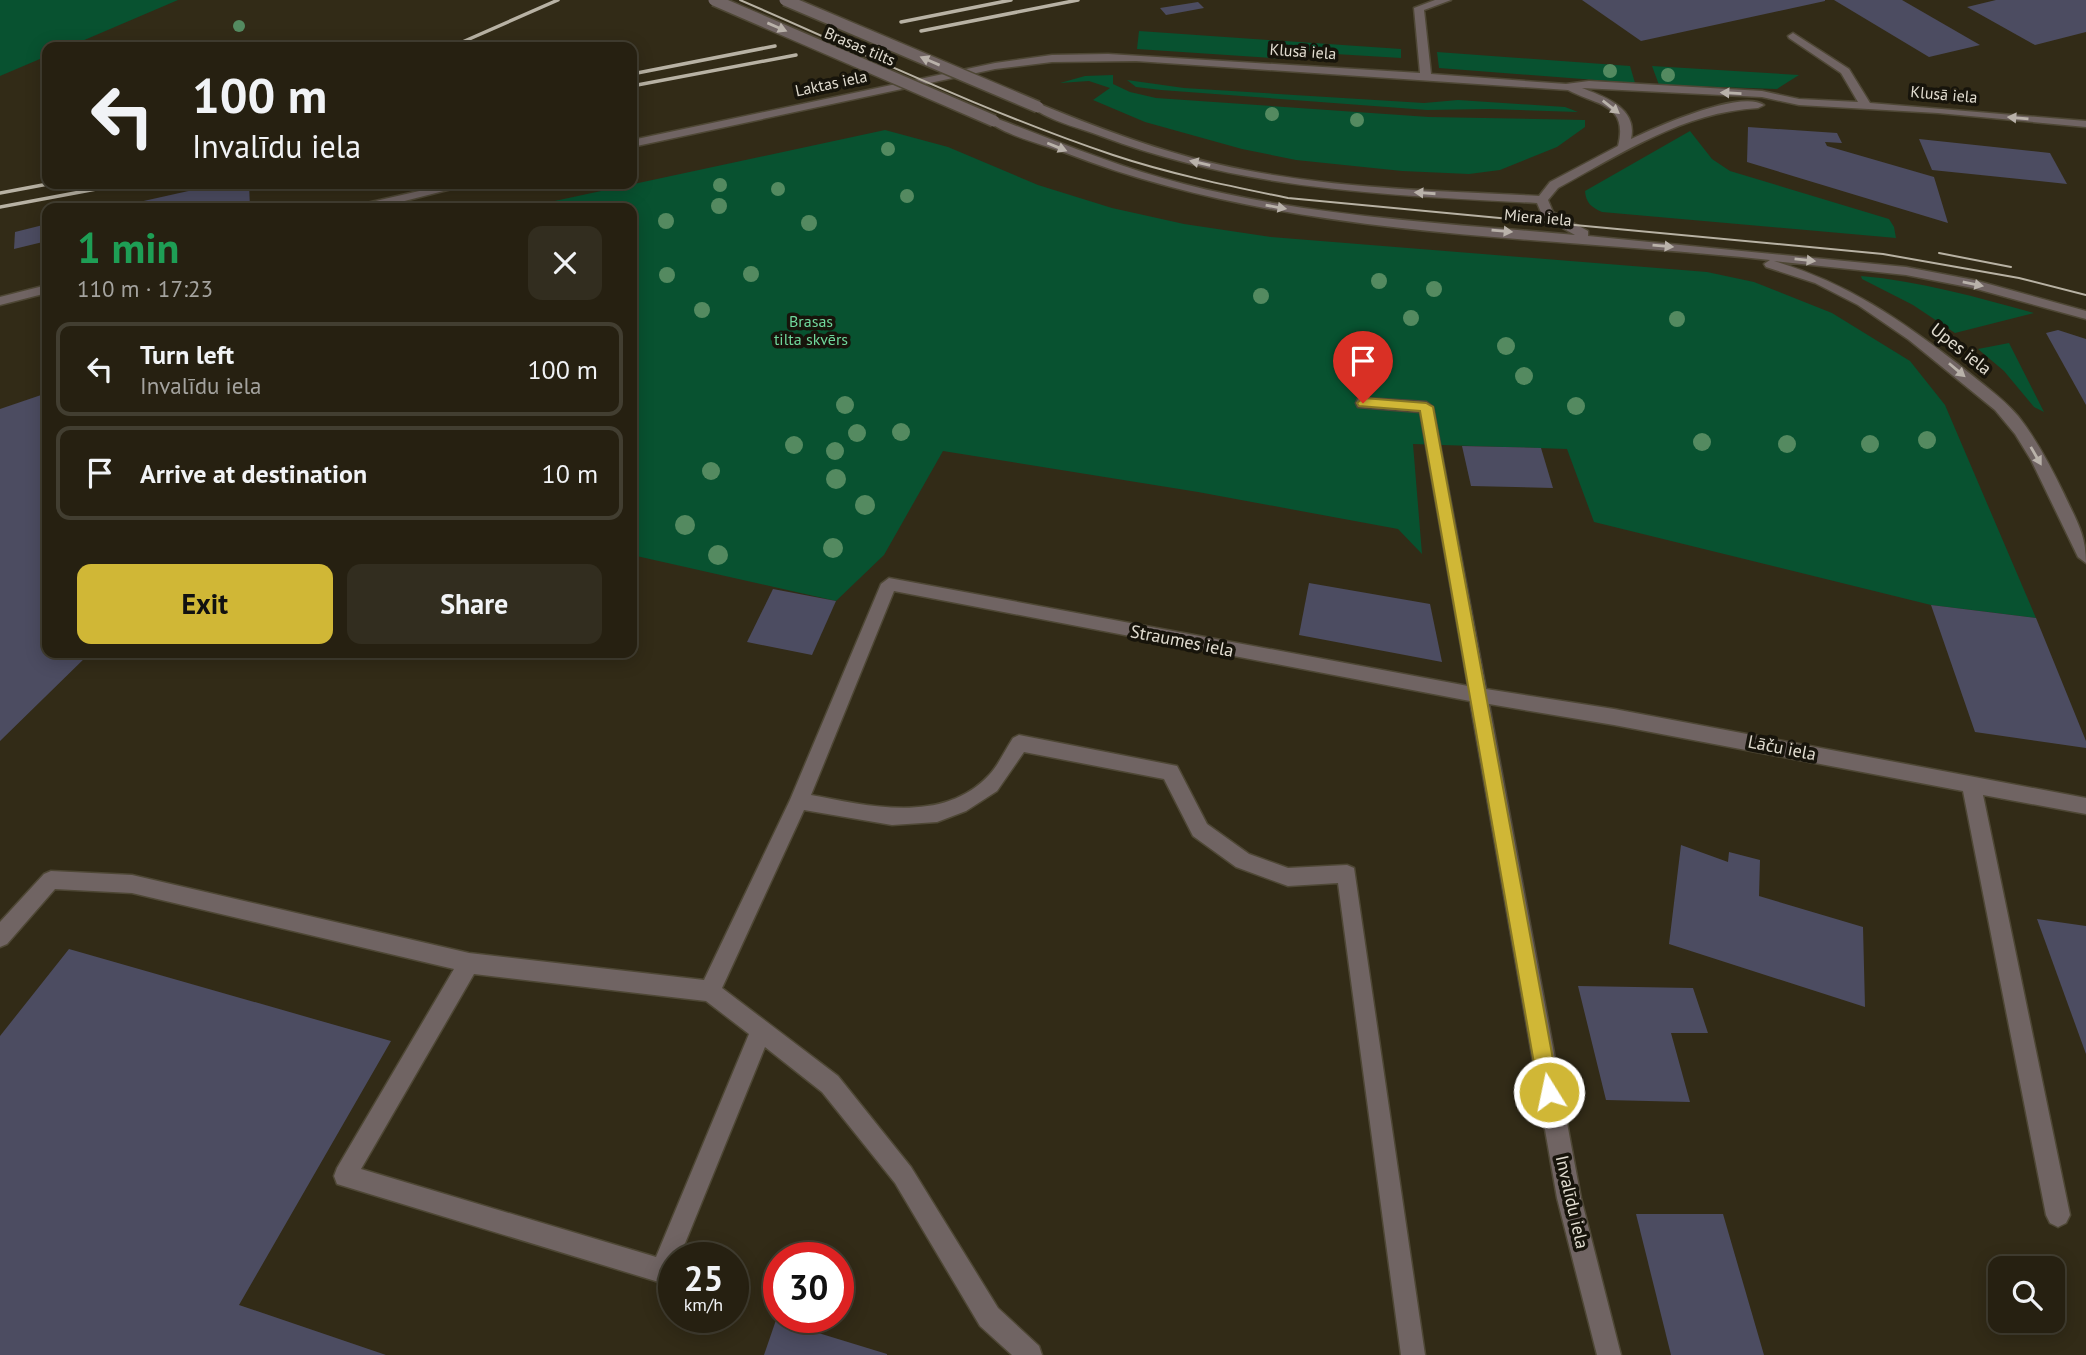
<!DOCTYPE html>
<html lang="en">
<head>
<meta charset="utf-8">
<style>
	:root { --surface:#262011; --page:#322d1f; --text:#f1f3f6; --muted:#a4a39f; --line:#423e31; --accent:#d0b736 }
	body { margin:0; font-family:"PT Sans",sans-serif; background:var(--page); color:var(--text); height:100vh; display:flex; flex-direction:column; font-size:26px; white-space:nowrap }
	* { box-sizing:border-box; margin:0 }
	p { font-size:23px; color:var(--muted) }
	.icon { flex:none; width:38px; height:38px; fill:none; stroke:currentColor; stroke-width:2; stroke-linecap:round; stroke-linejoin:round }
	.map { position:relative; flex:1; overflow:hidden }
	.details { position:absolute; left:42px; top:203px; width:595px; height:455px; display:flex; flex-direction:column; background:var(--surface); border-radius:14px; box-shadow:0 4px 18px #0003,0 0 0 2px var(--line) }
	.details>* { flex:none }
	.hud { position:absolute; left:42px; top:42px; width:595px; height:147px; border-radius:14px; box-shadow:0 4px 18px #0003,0 0 0 2px var(--line); background:#262011; color:var(--text); overflow:hidden }
	.tools { position:absolute; left:1988px; top:1256px; display:grid; gap:14px }
	.tools a { display:grid; place-items:center; width:77px; height:77px; border-radius:14px; background:var(--surface); box-shadow:0 4px 18px #0003,0 0 0 2px var(--line); font-size:35px }
	.speed { position:absolute; left:658px; top:1242px; display:flex; gap:14px; font-size:35px; font-weight:700; text-align:center }
	.speed>* { display:grid; place-content:center; width:91px; height:91px; border-radius:50%; background:var(--surface); box-shadow:0 4px 18px #0003,0 0 0 2px var(--line); line-height:1 }
	.speed small { font-size:18px; font-weight:400 }
	.speed .limit { border:10px solid #d22; background:#fff; color:#111 }
	.pin { position:absolute; display:grid; place-items:center; width:60px; height:60px; color:#fff; margin:-72px -30px; border-radius:50% 50% 50% 0; rotate:-45deg; box-shadow:0 0 7px #0007 }
	.pin .icon { rotate:45deg }
	.me { position:absolute; width:77px; margin:-38px; rotate:350deg; stroke-linejoin:round; filter:drop-shadow(0 0 5px #0008) }
	.turn { display:flex; align-items:center; gap:24px; height:147px; padding:0 35px; font-size:32px }
	.turn .icon { width:91px; height:91px; stroke-width:2.5 }
	.turn b { display:block; font-size:49px; line-height:60px }
	.round { display:grid; place-items:center; flex:none; width:74px; height:74px; border-radius:14px; background:var(--page) }
	.headline { display:flex; align-items:center; justify-content:space-between; height:119px; padding:0 35px }
	h1 { font-size:42px; font-weight:700; line-height:52px; color:#1e9e55 }
	.primary-button { display:flex; gap:14px; margin-top:auto; padding:14px 35px }
	.primary-button a { flex:1; height:80px; border-radius:14px; background:var(--accent); color:#111; font-size:28px; font-weight:700; line-height:80px; text-align:center }
	.primary-button a+a { background:var(--page); color:var(--text) }
	ul { padding:0; list-style:none }
	li { display:flex; align-items:center; gap:21px; height:94px; margin:0 14px 10px; padding:0 21px; border:4px solid var(--line); border-radius:14px }
	li div { flex:1 }
	li b { display:block; font-size:26px }
	li em { font-style:normal }
	.map>svg:first-child { display:block }
	.green { fill:#085230 }
	.building { fill:#4c4c61 }
	.lines { fill:none; stroke-linecap:round; stroke-linejoin:round }
	.minor-casing { stroke:#4e4735; stroke-width:3 }
	.minor { fill:#706463; fill-rule:evenodd }
	.tram { stroke:#b8b2a4; stroke-width:2 }
	.rail { stroke:#b8b2a4; stroke-width:3.5 }
	.minor-bridge-casing { stroke:#4e4735; stroke-width:14; stroke-linecap:butt }
	.minor-bridge { stroke:#706463; stroke-width:11 }
	.tree { fill:#548a60 }
	.oneway { fill:#b9b2aa }
	.route { fill:#d0b736; stroke:#877723; stroke-width:2 }
	.labels { text-anchor:middle; stroke-width:7; stroke-linejoin:round; paint-order:stroke }
	.far-street-label { font-size:16px; fill:#e1dcd0; stroke:#17140b }
	.far-park-label { font-size:16px; fill:#70d79c; stroke:#17140b }
	.street-label { font-size:18px; fill:#e1dcd0; stroke:#17140b }
</style>
</head>
<body>
<div class="map">
<svg width="2086" height="1355" viewBox="0 0 2086 1355">
	<rect width="100%" height="100%" fill="#322b17"/>
	<g class="green">
		<path d="M0 0H178L68 47H47V56L0 76Z"/>
		<path d="M1139 31 1401 49V58L1286 51V59L1137 49Z"/>
		<path d="M1437 52 1630 66 1635 83 1439 68Z"/>
		<path d="M1652 66 1799 75 1777 89 1659 85Z"/>
		<path d="M1113 75V84L1130 92 1156 98 1429 117 1585 120V127L1557 147 1500 170 1469 174 1402 171 1296 160 1242 149 1145 122 1093 100 1110 88 1089 81 1060 83 1085 76Z"/>
		<path d="M1127 80 1184 88 1424 103 1458 100 1565 107 1578 112 1489 109 1427 110 1161 90 1136 87Z"/>
		<path d="M885 130 948 147 1038 185 1112 208 1184 224 1271 237 1707 272 1754 282 1832 313 1910 361 1945 405 2036 618 1931 605 1594 522 1567 449 1413 444 1422 554 1398 529 1198 492 943 451 884 555 836 601 632 555V208H522Z"/>
		<path d="M1690 131 1712 159 1730 171 1889 219 1894 227 1896 238 1602 212C1591 207 1586 203 1585 191Z"/>
		<path d="M1861 276C1920 281 1976 297 2034 313L1955 333 1913 305 1862 279Z"/>
		<path d="M2009 343 2044 412 2034 407 2004 371 1978 349Z"/>
	</g>
	<g class="building">
		<path d="M1582 0H1825V1L1641 41Z"/>
		<path d="M1834 0H1902L1980 45 1929 57Z"/>
		<path d="M1996 0H2086V32L2035 45 1967 7Z"/>
		<path d="M1198 2 1204 8 1166 15 1160 8Z"/>
		<path d="M1748 127 1837 133 1842 143 1825 142 1827 146 1934 177 1948 223 1747 162Z"/>
		<path d="M1919 139 2050 153 2067 184 1932 170Z"/>
		<path d="M220 184H249L250 208H112Z"/>
		<path d="M47 224V241L14 249 15 232Z"/>
		<path d="M2058 330 2086 339V405L2046 333Z"/>
		<path d="M47 393V653H90L0 741V409Z"/>
		<path d="M1462 446 1541 448 1553 488 1471 486Z"/>
		<path d="M1309 583 1430 604 1442 662 1299 635Z"/>
		<path d="M773 589 836 601 812 655 747 642Z"/>
		<path d="M1931 605 2036 618 2086 741V748L1975 732Z"/>
		<path d="M1681 845 1728 862 1729 852 1760 860 1759 896 1863 927 1865 1007 1669 944Z"/>
		<path d="M2037 919 2086 926V1054Z"/>
		<path d="M69 949 391 1041 239 1305 386 1355H0V1036Z"/>
		<path d="M1578 986 1693 988 1708 1033H1671L1690 1102 1606 1100Z"/>
		<path d="M1636 1214H1723L1764 1355H1671Z"/>
		<path d="M776 1320 887 1354V1355H764Z"/>
	</g>
	<g class="lines">
		<g class="minor-casing">
			<g id="minor">
				<path d="M1435 0H1451L1424 10 1431 74 1566 84 1589 81 1762 91 1799 99 1858 102 1841 73 1789 38 1788 36 1793 33 1849 69 1870 103 2086 121V127L1938 113 1799 105 1762 97 1582 88C1605 97 1638 108 1631 139 1656 127 1741 89 1764 105L1758 108C1684 112 1622 153 1558 188L1548 200 1553 212 1588 231V236L1906 267 1974 280 2086 311V319L1973 288 1906 275 1774 261C1847 283 1898 318 1958 364 1978 381 2001 396 2018 416 2037 440 2051 467 2064 494 2076 520 2086 534 2086 563L2078 557 2031 460 2015 434 1995 410 1909 340 1858 305 1815 283 1766 267 1764 264 1770 260C1537 235 1287 239 1066 153 1045 145 1004 135 988 121L998 119C1059 142 1120 168 1184 184 1311 217 1444 223 1575 235L1543 217 1537 203C1386 195 1244 190 1101 136 1080 128 1049 121 1032 107L1042 105C1108 132 1175 157 1245 170 1342 189 1441 191 1539 196L1550 182 1618 146C1629 103 1595 105 1568 90L1136 61 1052 62 995 69 632 147V140L995 63 1052 55 1108 54 1420 73 1414 8Z"/>
				<path d="M450 184H471L377 208H356L358 205Z"/>
				<path d="M47 285V293L0 305V297Z"/>
				<path d="M1363 398 1426 402 1433 407 1486 689 1614 709 2086 798V814L1983 795 2070 1215 2066 1223 2058 1227 2050 1223 2046 1215 1963 791 1614 725 1489 704 1581 1198 1621 1355H1597L1557 1198 1470 701 894 591 811 795C869 806 944 825 990 774 999 764 1005 750 1013 738L1019 735 1177 766 1207 824 1249 854 1288 868 1347 865 1354 868 1425 1355H1401L1338 883 1288 886 1236 867 1193 836 1164 779 1024 752 997 791 966 811 937 822 892 825 804 810 722 988 838 1076 911 1167 998 1308 1039 1346 1042 1355H1012L980 1326 895 1183 822 1092 765 1047 679 1258H674L670 1279 662 1283 337 1184 334 1176 337 1168 454 969 132 893 55 889 7 944 0 947V922L44 874 51 871 132 875 469 953 704 980 790 800 881 584 889 578 1468 686 1420 412 1358 407 1356 403 1358 399ZM474 974 706 1001 749 1034 656 1257 361 1169Z"/>
			</g>
		</g>
		<use href="#minor" class="minor"/>
		<g class="tram">
			<path d="M740 0C863 53 985 112 1113 155 1170 174 1229 186 1288 198L1883 254 2019 278 2086 295"/>
			<path d="M1939 253 2011 267"/>
		</g>
		<g class="rail">
			<path d="M901 22 1011 0"/>
			<path d="M921 31 1078 0"/>
			<path d="M451 47 558 0"/>
			<path d="M632 74 775 46"/>
			<path d="M632 86 796 55"/>
			<path d="M0 193 48 184"/>
			<path d="M0 207 123 184"/>
		</g>
		<g class="minor-bridge-casing">
			<g id="minor-bridge">
				<path d="M714 0 994 121"/>
				<path d="M785 0 1038 107"/>
			</g>
		</g>
		<use href="#minor-bridge" class="minor-bridge"/>
	</g>
	<g class="tree">
		<circle cx="239" cy="26" r="6"/>
		<circle cx="1610" cy="71" r="7"/>
		<circle cx="1668" cy="75" r="7"/>
		<circle cx="1272" cy="114" r="7"/>
		<circle cx="1357" cy="120" r="7"/>
		<circle cx="888" cy="149" r="7"/>
		<circle cx="720" cy="185" r="7"/>
		<circle cx="778" cy="189" r="7"/>
		<circle cx="907" cy="196" r="7"/>
		<circle cx="719" cy="206" r="8"/>
		<circle cx="666" cy="221" r="8"/>
		<circle cx="809" cy="223" r="8"/>
		<circle cx="751" cy="274" r="8"/>
		<circle cx="667" cy="275" r="8"/>
		<circle cx="1379" cy="281" r="8"/>
		<circle cx="1434" cy="289" r="8"/>
		<circle cx="1261" cy="296" r="8"/>
		<circle cx="702" cy="310" r="8"/>
		<circle cx="1411" cy="318" r="8"/>
		<circle cx="1677" cy="319" r="8"/>
		<circle cx="1506" cy="346" r="9"/>
		<circle cx="1524" cy="376" r="9"/>
		<circle cx="845" cy="405" r="9"/>
		<circle cx="1576" cy="406" r="9"/>
		<circle cx="901" cy="432" r="9"/>
		<circle cx="857" cy="433" r="9"/>
		<circle cx="1927" cy="440" r="9"/>
		<circle cx="1702" cy="442" r="9"/>
		<circle cx="1787" cy="444" r="9"/>
		<circle cx="1870" cy="444" r="9"/>
		<circle cx="794" cy="445" r="9"/>
		<circle cx="835" cy="451" r="9"/>
		<circle cx="711" cy="471" r="9"/>
		<circle cx="836" cy="479" r="10"/>
		<circle cx="865" cy="505" r="10"/>
		<circle cx="685" cy="525" r="10"/>
		<circle cx="833" cy="548" r="10"/>
		<circle cx="718" cy="555" r="10"/>
	</g>
	<defs><path id="oneway-solid" d="M-6-.8H1V-3.2L6.5 0L1 3.2V.8H-6Z" transform="scale(1.75)"/></defs>
	<g class="oneway">
		<use href="#oneway-solid" transform="translate(777 27) rotate(23)"/>
		<use href="#oneway-solid" transform="translate(930 61) rotate(-157)"/>
		<use href="#oneway-solid" transform="translate(1731 93) rotate(-177)"/>
		<use href="#oneway-solid" transform="translate(1611 107) rotate(38)"/>
		<use href="#oneway-solid" transform="translate(2018 118) rotate(-175)"/>
		<use href="#oneway-solid" transform="translate(1057 147) rotate(22)"/>
		<use href="#oneway-solid" transform="translate(1200 163) rotate(-167)"/>
		<use href="#oneway-solid" transform="translate(1425 193) rotate(-176)"/>
		<use href="#oneway-solid" transform="translate(1276 207) rotate(10)"/>
		<use href="#oneway-solid" transform="translate(1502 231) rotate(5)"/>
		<use href="#oneway-solid" transform="translate(1663 246) rotate(5)"/>
		<use href="#oneway-solid" transform="translate(1805 260) rotate(6)"/>
		<use href="#oneway-solid" transform="translate(1973 284) rotate(12)"/>
		<use href="#oneway-solid" transform="translate(1957 370) rotate(40)"/>
		<use href="#oneway-solid" transform="translate(2036 456) rotate(60)"/>
	</g>
	<path class="route" d="M1363 398 1426 403 1433 407 1559 1092 1556 1099 1549 1102 1542 1099 1539 1092 1420 411 1359 406 1357 403Z"/>
	<g class="labels">
		<g class="far-street-label">
			<text transform="translate(860 46) rotate(23)" y="6">Brasas tilts</text>
			<text transform="translate(1303 51) rotate(4)" y="6">Klusā iela</text>
			<text transform="translate(831 83) rotate(-12)" y="6">Laktas iela</text>
			<text transform="translate(1944 94) rotate(5)" y="6">Klusā iela</text>
			<text transform="translate(1538 217) rotate(5)" y="6">Miera iela</text>
		</g>
		<g class="far-park-label">
			<text x="811" y="327">Brasas<tspan x="811" dy="18">tilta skvērs</tspan></text>
		</g>
		<g class="street-label">
			<text transform="translate(1961 349) rotate(38)" y="6">Upes iela</text>
			<text transform="translate(1182 641) rotate(11)" y="6">Straumes iela</text>
			<text transform="translate(1782 748) rotate(11)" y="6">Lāču iela</text>
			<text transform="translate(1572 1202) rotate(77)" y="6">Invalīdu iela</text>
		</g>
	</g>
</svg>
<div class="tools">
<a><svg class="icon" aria-label="search" viewBox="0 0 24 24"><circle cx="10" cy="10" r="6"/><path d="M15 15l6 6"/></svg></a>
</div>
<div class="speed"><div>25<small>km/h</small></div><div class="limit">30</div></div>
<div class="pin" style="left:1363px;top:403px;background:#d93025"><svg class="icon" aria-label="arrive" viewBox="0 0 24 24"><path d="M6 21V4h12l-3 4 3 4H6"/></svg></div>
<svg class="me" style="left:1549px;top:1092px" viewBox="-20 -20 40 40"><circle r="17" fill="#d0b736" stroke="#fff" stroke-width="3"/><path d="M0-11L8 9 0 5-8 9z" fill="#fff"/></svg>
<div class="hud">
<div class="turn"><svg class="icon" aria-label="left" viewBox="0 0 24 24"><path d="M17 20v-9H6M10 6l-5 5 5 5"/></svg><div><b>100 m</b>Invalīdu iela</div></div>
</div>
<section class="details">
<div class="headline"><div><h1>1 min</h1><p>110 m · 17:23</p></div><a class="round"><svg class="icon" aria-label="close" viewBox="0 0 24 24"><path d="M6 6l12 12M18 6L6 18"/></svg></a></div>
<ul>
<li><svg class="icon" aria-label="left" viewBox="0 0 24 24"><path d="M17 20v-9H6M10 6l-5 5 5 5"/></svg><div><b>Turn left</b><p>Invalīdu iela</p></div><em>100 m</em></li>
<li><svg class="icon" aria-label="arrive" viewBox="0 0 24 24"><path d="M6 21V4h12l-3 4 3 4H6"/></svg><div><b>Arrive at destination</b></div><em>10 m</em></li>
</ul>
<div class="primary-button"><a>Exit</a><a>Share</a></div>
</section>
</div>
</body>
</html>
